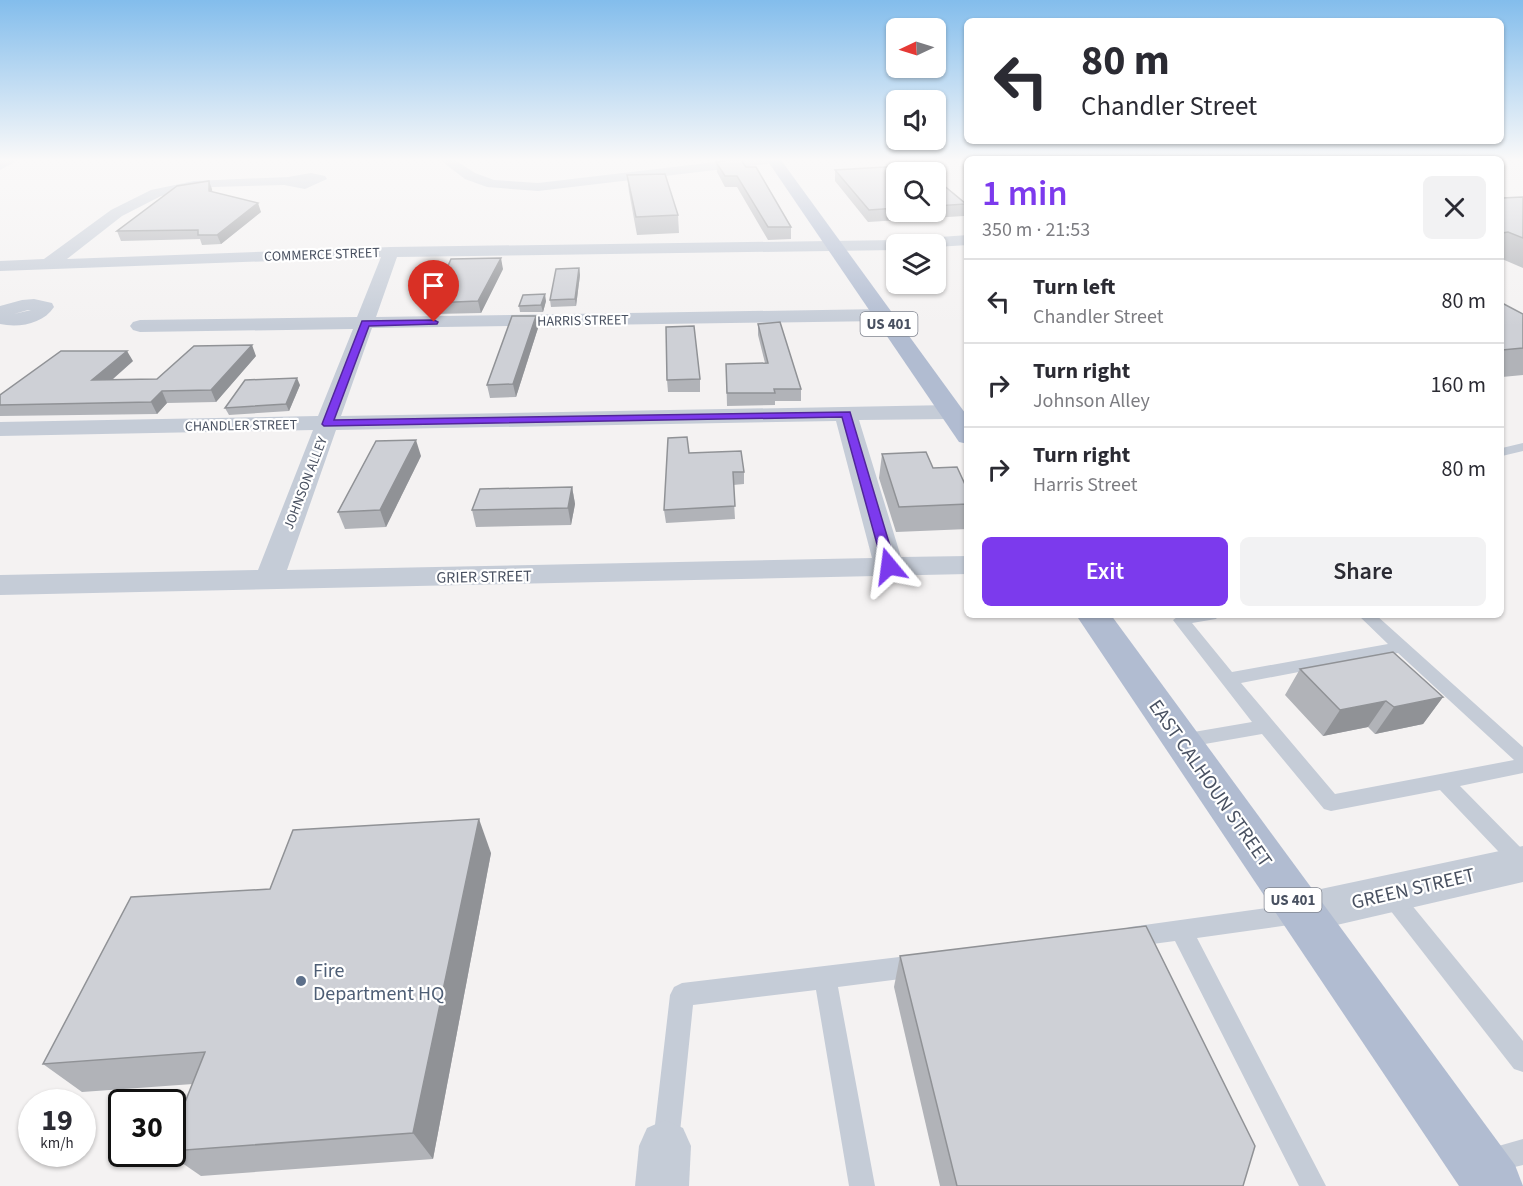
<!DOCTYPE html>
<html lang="en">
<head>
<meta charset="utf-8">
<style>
	:root { --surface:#fff; --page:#f2f2f3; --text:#2b2b33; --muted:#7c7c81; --line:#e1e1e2; --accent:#7c3aed }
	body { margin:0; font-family:"Source Sans 3",sans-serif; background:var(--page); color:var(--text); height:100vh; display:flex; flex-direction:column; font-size:22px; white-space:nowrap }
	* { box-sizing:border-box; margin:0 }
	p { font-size:20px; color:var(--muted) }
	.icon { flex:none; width:33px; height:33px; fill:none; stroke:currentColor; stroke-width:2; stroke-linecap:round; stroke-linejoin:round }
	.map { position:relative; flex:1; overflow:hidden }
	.details { position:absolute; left:964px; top:156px; width:540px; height:462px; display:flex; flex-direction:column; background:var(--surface); border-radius:9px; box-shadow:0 2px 4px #0004 }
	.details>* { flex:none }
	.guide { position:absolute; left:964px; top:18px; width:540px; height:126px; border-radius:9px; box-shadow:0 2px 4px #0004; background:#fff; color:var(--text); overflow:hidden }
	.needle { width:39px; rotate:266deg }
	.fabs { position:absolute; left:886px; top:18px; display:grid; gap:12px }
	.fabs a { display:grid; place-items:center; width:60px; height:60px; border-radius:9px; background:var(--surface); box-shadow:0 2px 4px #0004; font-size:30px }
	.speed { position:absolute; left:18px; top:1089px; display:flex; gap:12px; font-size:30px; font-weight:700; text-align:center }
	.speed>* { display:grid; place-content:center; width:78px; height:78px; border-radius:50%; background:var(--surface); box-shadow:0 2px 4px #0004; line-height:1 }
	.speed small { font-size:15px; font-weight:400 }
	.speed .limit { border:3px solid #111; border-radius:9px; background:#fff; color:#111 }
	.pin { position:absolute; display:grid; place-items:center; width:51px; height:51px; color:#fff; margin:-62px -26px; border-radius:50% 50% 50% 0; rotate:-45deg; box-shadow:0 0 6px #0007 }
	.pin .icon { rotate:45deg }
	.me { position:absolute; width:66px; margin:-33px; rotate:344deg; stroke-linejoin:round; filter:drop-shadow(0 0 4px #0008) }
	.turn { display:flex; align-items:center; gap:21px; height:126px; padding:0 18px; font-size:27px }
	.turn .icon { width:78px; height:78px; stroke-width:2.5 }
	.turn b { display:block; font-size:42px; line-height:51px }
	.round { display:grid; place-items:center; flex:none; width:63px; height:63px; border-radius:9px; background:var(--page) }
	.headline { display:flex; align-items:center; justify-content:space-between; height:102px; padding:0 18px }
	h1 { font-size:36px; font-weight:600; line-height:45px; color:var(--accent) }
	.primary-button { display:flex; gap:12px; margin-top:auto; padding:12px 18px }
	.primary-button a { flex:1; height:69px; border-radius:9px; background:var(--accent); color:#fff; font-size:24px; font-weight:600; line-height:69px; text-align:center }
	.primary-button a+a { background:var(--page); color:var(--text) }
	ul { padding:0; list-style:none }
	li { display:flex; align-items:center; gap:18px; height:84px; padding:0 18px; border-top:2px solid var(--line) }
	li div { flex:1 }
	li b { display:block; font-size:22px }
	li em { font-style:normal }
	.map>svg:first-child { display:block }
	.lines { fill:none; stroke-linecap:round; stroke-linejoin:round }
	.lane { fill:#c5ccd7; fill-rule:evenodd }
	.street { fill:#c5ccd7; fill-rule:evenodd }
	.secondary { fill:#c4ccdb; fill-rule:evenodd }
	.primary { fill:#b1bcd1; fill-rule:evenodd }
	.wall { fill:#b1b3b8 }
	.shaded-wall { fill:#909296 }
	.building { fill:#ced0d6; stroke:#909296; stroke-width:1.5 }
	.route { fill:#7c3aed; stroke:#51269a; stroke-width:1.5 }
	.service-dot { fill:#5c6f8a; stroke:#fff; stroke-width:2 }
	.labels { text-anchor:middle; stroke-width:4.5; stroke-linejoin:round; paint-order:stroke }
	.far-street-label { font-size:14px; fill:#495161; stroke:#fff }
	.shield { fill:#fff; stroke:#808590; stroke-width:1.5 }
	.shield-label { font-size:15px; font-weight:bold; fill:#495161 }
	.street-label { font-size:16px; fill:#495161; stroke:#fff }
	.near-street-label { font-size:20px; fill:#495161; stroke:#fff }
	.near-service-label { font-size:20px; fill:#4e5e75; stroke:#fff; text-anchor:start }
</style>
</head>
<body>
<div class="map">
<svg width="1523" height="1186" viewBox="0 0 1523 1186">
	<rect width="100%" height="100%" fill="#f4f2f2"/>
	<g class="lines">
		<g class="lane">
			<path d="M1523 443V451L1502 456V448Z"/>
			<path d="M1180 615H1219L1216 619 1192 623 1232 672 1388 644 1358 615H1376L1523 747V773L1460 786 1523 850V873L1516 870 1440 790 1331 811 1324 809 1262 734 1182 748 1176 746 1173 741 1176 736 1182 734 1252 722 1176 624 1173 620ZM1398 653 1514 760 1335 794 1241 683Z"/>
			<path d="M1390 884 1397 887 1523 1041V1072L1514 1069 1383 901 1379 894 1383 887Z"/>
			<path d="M1296 904 1304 907 1307 914 1304 921 1296 924 1197 938 1326 1186H1299L1175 941 1130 947 1122 944 1119 937 1122 930 1130 927Z"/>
			<path d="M916 955 924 958 927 966 924 974 916 977 838 987 875 1186H849L816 990 693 1005 679 1142 675 1151 666 1155 657 1151 653 1142 670 995 674 987 682 983Z"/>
			<path d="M1523 1139V1165L1490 1173 1481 1169 1477 1160 1481 1151Z"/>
		</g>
		<g class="street">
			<path d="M440 160H455L475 173 494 180 538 183 733 160H773L767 164 538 191 487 187 465 179Z"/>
			<path d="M311 173 325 176 327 179 305 189 284 185 213 187 161 196 122 216 67 259 391 247 898 240 968 235V245L936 247V244H897V250L397 257 376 317 882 309 889 311 891 315 889 319 882 321 372 328 341 416 950 405 958 407 961 412 958 417 950 419 859 420 901 557 968 556V574L0 595V575L258 570 313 430 0 436V422L318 416 353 329 140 332 133 330 130 326 133 322 140 320 357 317 381 257 0 271V261L44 259 111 210 151 190 194 181 288 177ZM836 421 872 558 287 570 336 430Z"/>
			<path d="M34 299 52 303 54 307C43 324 19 328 0 324V306L22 300ZM28 310H31L14 314Z"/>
			<path d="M1523 846V882L1302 933 1287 927 1281 913 1287 899 1302 893Z"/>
			<path d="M665 1120 683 1128 691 1146 689 1186H635L639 1146 647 1128Z"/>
		</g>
		<path class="secondary" d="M0 160H18L0 170Z"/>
		<g class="primary">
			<path d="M767 160H781L968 417V444L959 442Z"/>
			<path d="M1076 615H1111L1515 1165 1523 1186H1459Z"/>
		</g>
	</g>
	<g class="wall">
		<path d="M729 160 791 227V239L768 240 737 187H725L717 172 716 162Z"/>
		<path d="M835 170 897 172V212H936V179L966 204 964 216 868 222 835 181Z"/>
		<path d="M627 175 678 215 679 233 637 235 629 192Z"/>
		<path d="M209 181 212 192 261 212 221 244 202 245 200 239 121 241 117 231Z"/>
		<path d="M1523 197V268L1502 259V198Z"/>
		<path d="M579 268 580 275 576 306 551 307 550 300Z"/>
		<path d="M503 269 481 313 435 314 432 303Z"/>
		<path d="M546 301 543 312H520L519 306Z"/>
		<path d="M1502 303 1523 314V375L1502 377Z"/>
		<path d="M758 324 801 389V401H775V405L727 406 726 364 765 363 758 335Z"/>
		<path d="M538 328 516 397 490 398 487 385Z"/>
		<path d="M256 356 216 402 167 403 157 414 0 416V395L133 361 112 380 157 379Z"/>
		<path d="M700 379V392H668L667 380Z"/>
		<path d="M300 385 289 411 229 415 225 408Z"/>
		<path d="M689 453 744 472V484L733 485 735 519 666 523 664 510Z"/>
		<path d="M882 454 933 468 968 491V529L896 532 879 478Z"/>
		<path d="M421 456 386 527 345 529 338 512Z"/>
		<path d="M572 487 575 504 571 525 476 527 472 510Z"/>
		<path d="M1300 669 1443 697 1423 724 1375 734 1368 727 1323 736 1285 695Z"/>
		<path d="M491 853 433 1159 201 1176 169 1154H172V1151L193 1084 82 1092 43 1064 270 889Z"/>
		<path d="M900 956 1243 1186H940L894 987Z"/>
	</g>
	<g class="shaded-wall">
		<path d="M209 181 212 189 213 200 209 191Z"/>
		<path d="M258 203 261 212 221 244 217 235Z"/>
		<path d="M501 258 503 269 481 313 478 301Z"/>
		<path d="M579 268 580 275 576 306 575 299Z"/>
		<path d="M545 294 546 301 543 312 541 305Z"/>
		<path d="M536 316 538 328 516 397 513 384Z"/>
		<path d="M252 345 256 356 216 402 211 390Z"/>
		<path d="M127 351 133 361 99 391 92 380Z"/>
		<path d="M297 378 300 385 289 411 286 404Z"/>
		<path d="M162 391 167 403 157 414 151 402Z"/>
		<path d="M416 440 421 456 386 527 380 510Z"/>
		<path d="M572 487 575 504 571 525 568 508Z"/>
		<path d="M1443 697 1423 724 1375 734 1394 707Z"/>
		<path d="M1386 701 1368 727 1323 736 1340 710Z"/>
		<path d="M479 819 491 853 433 1159 413 1133Z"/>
	</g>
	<g class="building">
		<path d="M729 160H741L746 167H756L791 227H768L737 176H725L716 162Z"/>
		<path d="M919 165 928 172H897V208L869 210 835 170Z"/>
		<path d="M665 174 678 215 636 217 627 175Z"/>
		<path d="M936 179 966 204 936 206Z"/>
		<path d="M209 181V191L258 203 217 235H198V230L117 231 177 186Z"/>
		<path d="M1523 197V238L1508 232 1502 233V198Z"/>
		<path d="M501 258 478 301 432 303 451 259Z"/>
		<path d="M579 268 575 299 550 300 556 269Z"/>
		<path d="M545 294 541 305 519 306 523 295Z"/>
		<path d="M1502 303 1523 314V348L1502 350Z"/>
		<path d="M512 316H536L513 384 487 385Z"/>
		<path d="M780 322 801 389H774L775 393H727L726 364 768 363 758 324Z"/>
		<path d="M694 326 700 379 667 380 666 327Z"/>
		<path d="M252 345 211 390 162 391 151 402 0 405V395L61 351H127L92 380 157 379 194 346Z"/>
		<path d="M297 378 286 404 225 408 245 380Z"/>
		<path d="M687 437 689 453 741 451 744 472H733L735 506 664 510 668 438Z"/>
		<path d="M416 440 380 510 338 512 376 441Z"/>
		<path d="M926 452 933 468 957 467 968 491V504L899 507 882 454Z"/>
		<path d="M572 487 568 508 472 510 480 489Z"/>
		<path d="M1393 652 1443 697 1394 707 1386 701 1340 710 1300 669Z"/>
		<path d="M479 819 413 1133 172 1151V1135L205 1052 43 1064 131 897 270 889 293 830Z"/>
		<path d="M1146 926 1255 1146 1243 1186H957L900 956Z"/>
	</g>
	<linearGradient id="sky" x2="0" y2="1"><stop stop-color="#83bdec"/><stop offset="0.49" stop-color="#faf9f9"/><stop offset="1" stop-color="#faf9f9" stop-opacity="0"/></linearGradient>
	<rect width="1523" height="326" fill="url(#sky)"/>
	<path class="route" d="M434 320 438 322 437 324 369 326 334 420 850 412 896 566 889 570 883 566 842 417 324 426 322 424 362 321Z"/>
	<circle class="service-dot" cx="301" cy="981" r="6"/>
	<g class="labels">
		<g class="far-street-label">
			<text transform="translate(322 254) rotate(-2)" y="5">COMMERCE STREET</text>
			<text transform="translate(583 320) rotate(-1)" y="5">HARRIS STREET</text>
			<text transform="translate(241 425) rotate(-1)" y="5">CHANDLER STREET</text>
			<text transform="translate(305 483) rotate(-69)" y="5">JOHNSON ALLEY</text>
		</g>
		<g class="shield">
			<rect x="860.5" y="312" width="57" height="24" rx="4.5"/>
			<rect x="1264.5" y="888" width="57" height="24" rx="4.5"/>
		</g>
		<g class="shield-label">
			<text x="889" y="329">US 401</text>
			<text x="1293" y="905">US 401</text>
		</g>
		<g class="street-label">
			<text transform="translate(484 576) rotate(-1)" y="6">GRIER STREET</text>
		</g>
		<g class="near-street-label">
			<text transform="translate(1211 783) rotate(55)" y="7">EAST CALHOUN STREET</text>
			<text transform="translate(1413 888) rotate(-13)" y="7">GREEN STREET</text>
		</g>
		<g class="near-service-label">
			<text x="313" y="977">Fire<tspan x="313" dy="23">Department HQ</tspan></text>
		</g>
	</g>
</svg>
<div class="fabs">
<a><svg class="needle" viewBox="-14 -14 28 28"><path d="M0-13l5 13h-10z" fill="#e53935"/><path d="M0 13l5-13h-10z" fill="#7c7c81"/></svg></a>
<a><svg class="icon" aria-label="sound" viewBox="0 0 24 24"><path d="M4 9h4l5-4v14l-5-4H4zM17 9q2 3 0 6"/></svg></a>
<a><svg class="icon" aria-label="search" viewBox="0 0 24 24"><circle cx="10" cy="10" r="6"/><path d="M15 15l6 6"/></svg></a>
<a><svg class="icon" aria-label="layers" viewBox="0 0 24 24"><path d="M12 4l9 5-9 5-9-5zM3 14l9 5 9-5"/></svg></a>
</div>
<div class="speed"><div>19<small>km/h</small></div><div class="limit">30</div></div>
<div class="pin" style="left:434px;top:322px;background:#d93025"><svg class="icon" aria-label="arrive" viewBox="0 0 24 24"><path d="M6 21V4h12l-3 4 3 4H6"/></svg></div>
<svg class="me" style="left:889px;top:566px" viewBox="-20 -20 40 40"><path d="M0-17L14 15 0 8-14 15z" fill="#7c3aed" stroke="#fff" stroke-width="4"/></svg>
<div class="guide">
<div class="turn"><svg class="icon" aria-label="left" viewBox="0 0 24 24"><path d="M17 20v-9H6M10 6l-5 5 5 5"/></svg><div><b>80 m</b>Chandler Street</div></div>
</div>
<section class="details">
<div class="headline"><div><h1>1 min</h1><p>350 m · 21:53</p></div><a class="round"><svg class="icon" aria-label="close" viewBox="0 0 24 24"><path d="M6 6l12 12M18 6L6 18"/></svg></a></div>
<ul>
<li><svg class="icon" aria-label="left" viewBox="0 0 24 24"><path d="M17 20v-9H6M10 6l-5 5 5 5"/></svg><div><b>Turn left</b><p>Chandler Street</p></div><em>80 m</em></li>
<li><svg class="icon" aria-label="right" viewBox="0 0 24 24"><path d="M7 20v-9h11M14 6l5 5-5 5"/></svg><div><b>Turn right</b><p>Johnson Alley</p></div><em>160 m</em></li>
<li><svg class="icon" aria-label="right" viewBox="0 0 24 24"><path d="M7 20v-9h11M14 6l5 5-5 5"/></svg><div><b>Turn right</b><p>Harris Street</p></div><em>80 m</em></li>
</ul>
<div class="primary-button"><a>Exit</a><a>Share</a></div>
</section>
</div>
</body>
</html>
